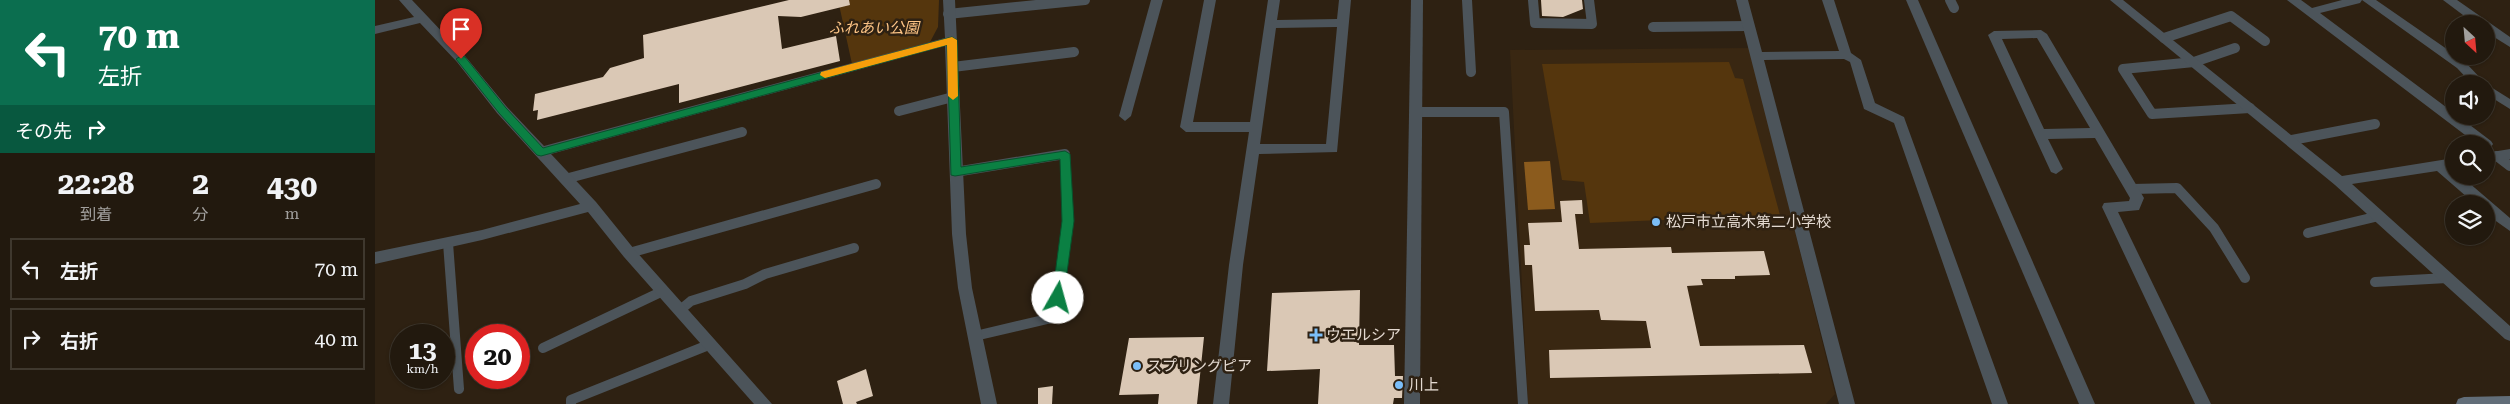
<!DOCTYPE html>
<html lang="ja">
<head>
<meta charset="utf-8">
<style>
	:root { --surface:#22190e; --page:#2e261c; --text:#f1f3f6; --muted:#a2a09e; --line:#3f382e }
	body { margin:0; font-family:"Roboto Serif","Noto Sans JP",serif; background:var(--page); color:var(--text); height:100vh; display:flex; flex-direction:column; font-size:19px; white-space:nowrap }
	* { box-sizing:border-box; margin:0 }
	p { font-size:16px; color:var(--muted) }
	.icon { flex:none; width:28px; height:28px; fill:none; stroke:currentColor; stroke-width:2; stroke-linecap:round; stroke-linejoin:round }
	.map { position:relative; flex:1; overflow:hidden }
	.panel { display:flex; flex-direction:column; background:var(--surface); width:375px }
	.panel>* { flex:none }
	.hud { background:#0b6e4f; color:#fff; overflow:hidden }
	.needle { width:32px; rotate:154deg }
	.tools { position:absolute; left:2070px; top:15px; display:grid; gap:10px }
	.tools a { display:grid; place-items:center; width:50px; height:50px; border-radius:50%; background:var(--surface); box-shadow:0 1px 4px #0004,0 0 0 1px var(--line); font-size:25px }
	.speed { position:absolute; left:15px; top:324px; display:flex; gap:10px; font-size:25px; font-weight:700; text-align:center }
	.speed>* { display:grid; place-content:center; width:65px; height:65px; border-radius:50%; background:var(--surface); box-shadow:0 1px 4px #0004,0 0 0 1px var(--line); line-height:1 }
	.speed small { font-size:12px; font-weight:400 }
	.speed .limit { border:8px solid #d22; background:#fff; color:#111 }
	.pin { position:absolute; display:grid; place-items:center; width:42px; height:42px; color:#fff; margin:-51px -21px; border-radius:50% 50% 50% 0; rotate:-45deg; box-shadow:0 0 5px #0007 }
	.pin .icon { rotate:45deg }
	.me { position:absolute; width:55px; margin:-28px; rotate:7deg; stroke-linejoin:round; filter:drop-shadow(0 0 4px #0008) }
	.turn { display:flex; align-items:center; gap:18px; height:105px; padding:0 15px; font-size:22px }
	.turn .icon { width:65px; height:65px; stroke-width:2.5 }
	.turn b { display:block; font-size:35px; line-height:42px }
	.then { display:flex; align-items:center; height:48px; padding:0 15px; background:#0003; gap:10px; font-size:19px }
	.eta { display:flex; justify-content:space-evenly; align-items:center; height:85px; text-align:center }
	.eta b { font-size:30px; font-weight:700; line-height:35px }
	ul { padding:0; list-style:none }
	li { display:flex; align-items:center; gap:15px; height:62px; margin:0 10px 8px; padding:0 5px; border:2px solid var(--line); border-radius:0px }
	li div { flex:1 }
	li b { display:block; font-size:19px }
	li em { font-style:normal }
	main { display:flex; flex:1; min-height:0 }
	.map>svg:first-child { display:block }
	.built { fill:#392712 }
	.green { fill:#55360d }
	.water { fill:#8b5b1d }
	.building { fill:#dac8b5 }
	.lines { fill:none; stroke-linecap:round; stroke-linejoin:round }
	.service { stroke:#4c545a; stroke-width:10 }
	.minor { fill:#4c545a; fill-rule:evenodd }
	.secondary { fill:#626e79; fill-rule:evenodd }
	.route { fill:#0b8043; stroke:#07532c }
	.slow { fill:#f59e0b }
	.poi-dot { fill:#7bbef8; stroke:#2e2112; stroke-width:2 }
	.labels { text-anchor:middle; stroke-width:5; stroke-linejoin:round; paint-order:stroke }
	.park-label { font-size:15px; font-style:italic; fill:#fec586; stroke:#2e2112 }
	.poi-label { font-size:15px; fill:#e3d9d0; stroke:#2e2112; text-anchor:start }
</style>
</head>
<body>
<main>
<section class="panel">
<div class="hud">
<div class="turn"><svg class="icon" aria-label="left" viewBox="0 0 24 24"><path d="M17 20v-9H6M10 6l-5 5 5 5"/></svg><div><b>70 m</b>左折</div></div>
<div class="then">その先<svg class="icon" aria-label="right" viewBox="0 0 24 24"><path d="M7 20v-9h11M14 6l5 5-5 5"/></svg></div>
</div>
<div class="eta">
<div><b>22:28</b><p>到着</p></div>
<div><b>2</b><p>分</p></div>
<div><b>430</b><p>m</p></div>
</div>
<ul>
<li><svg class="icon" aria-label="left" viewBox="0 0 24 24"><path d="M17 20v-9H6M10 6l-5 5 5 5"/></svg><div><b>左折</b></div><em>70 m</em></li>
<li><svg class="icon" aria-label="right" viewBox="0 0 24 24"><path d="M7 20v-9h11M14 6l5 5-5 5"/></svg><div><b>右折</b></div><em>40 m</em></li>
</ul>
</section>
<div class="map">
<svg width="2135" height="404" viewBox="0 0 2135 404">
	<rect width="100%" height="100%" fill="#2e2112"/>
	<path class="built" d="M1375 48 1460 394 1451 404H1153L1135 50Z"/>
	<g class="green">
		<path d="M463 0H564L563 27 555 42 477 64Z"/>
		<path d="M1354 62 1360 78 1368 79 1405 215 1215 223 1209 182 1187 180 1167 64Z"/>
	</g>
	<path class="water" d="M1175 161 1180 209 1153 210 1149 162Z"/>
	<g class="building">
		<path d="M414 0H474L475 5 426 17 403 16 407 49 461 36 465 61 304 103V84L162 120 163 110 158 111 160 94 228 77 235 68 269 58 268 35Z"/>
		<path d="M1166 0H1207L1208 9 1188 17 1167 16Z"/>
		<path d="M1207 200 1208 214H1200L1204 249 1296 247 1297 253 1389 251 1395 275 1360 276V279H1326L1328 285 1312 286 1325 346 1429 345 1437 373 1175 378 1174 350 1276 348 1271 321 1226 320 1224 310 1160 311 1157 265H1150L1149 245H1155L1153 223 1187 222 1185 201Z"/>
		<path d="M985 290 984 345H1019L1020 376H1028L1027 398H1019L1018 404H943L945 369 892 371 897 293Z"/>
		<path d="M829 337 822 404H783L784 394 744 395 754 338Z"/>
		<path d="M491 369 498 396 481 402 482 404H468L462 381Z"/>
		<path d="M678 386 677 404H663V388Z"/>
	</g>
	<g class="lines">
		<g class="service">
			<path d="M1092 0 1096 72"/>
			<path d="M1158 0 1160 23 1217 24 1214 0"/>
			<path d="M1575 0 1579 8"/>
			<path d="M573 14 710 0"/>
			<path d="M1278 27 1374 26"/>
			<path d="M1789 38 1856 16 1890 41"/>
			<path d="M1860 48 1819 62 1748 69 1777 114 1875 108"/>
			<path d="M578 67 699 52"/>
			<path d="M524 111 578 97"/>
			<path d="M1040 112H1129L1148 404"/>
			<path d="M1917 140 2000 124"/>
			<path d="M2122 156 2135 166"/>
			<path d="M580 172 690 154 693 221 681 317 600 336"/>
			<path d="M190 179 367 132"/>
			<path d="M1757 189 1802 188 1839 228 1870 278"/>
			<path d="M1933 233 2004 216"/>
			<path d="M73 243 84 389"/>
			<path d="M254 253 501 184"/>
			<path d="M2000 282 2072 278"/>
			<path d="M305 310 316 301 370 284 390 274 479 248"/>
			<path d="M168 348 288 291"/>
			<path d="M196 404V400L336 344"/>
		</g>
		<g class="minor">
			<path d="M24 0H37L90 56 132 107 169 146 570 38 568 0H580L591 234 597 288 622 404H606L583 288 577 234 570 46 176 154 221 202 259 249 397 404H379L249 257 213 212 107 240 0 264V252L107 230 205 204 122 113 82 62 45 23 0 34V26L39 17Z"/>
			<path d="M776 0H788L756 116 750 121 744 116Z"/>
			<path d="M829 0H841L818 122H875L893 0H905L902 20 962 19 964 0H976L962 152 884 154 868 265 854 404H838L854 265 874 132H811L805 127ZM962 27 951 144H885L901 28Z"/>
			<path d="M1036 0H1048L1045 404H1029Z"/>
			<path d="M1361 0H1373L1387 52 1464 51 1447 0H1459L1476 53 1486 60 1500 103 1529 117 1530 120 1633 404H1617L1519 123 1489 109 1475 62 1469 59 1389 60 1480 404H1464Z"/>
			<path d="M1531 0H1543L1720 404H1704Z"/>
			<path d="M1735 0H1748L1967 176 2079 158V168H2077L2079 176H2086L2135 218V231L2111 214V204H2100L2062 171 1977 184 2135 326V341L2130 339 1960 185Z"/>
			<path d="M1912 0H1926L1937 8 1967 0H1987L1985 3 1945 13 2079 113V116H2083L2116 141 2118 144 2116 147 2111 149V144H2102Z"/>
			<path d="M1987 0H2001L2079 54V56L2090 62 2111 84 2135 99V109L2111 94V84H2097L2082 68Z"/>
			<path d="M2068 0H2082L2135 37V47L2111 32V24H2100Z"/>
			<path d="M1666 30 1672 34 1769 198 1764 210 1743 212 1836 404H1820L1727 207 1729 203 1754 201 1755 198 1720 138 1673 139 1688 169 1681 174 1676 172 1613 35 1619 31ZM1662 38 1715 128 1669 129 1627 39Z"/>
			<path d="M2135 149V159L2111 163V153Z"/>
		</g>
		<path class="secondary" d="M2135 396V404H2081L2083 399 2089 397Z"/>
	</g>
	<path class="route" d="M577 37 582 40 586 167 690 151 695 154 699 221 688 302 683 303 677 298 687 221 685 159 580 176 576 175 572 45 166 156 162 155 124 113 81 59 86 56 90 57 131 108 168 148Z"/>
	<path class="slow" d="M577 37 582 40 583 96 578 100 573 96 572 45 450 78 445 75 446 72Z"/>
	<g class="poi-dot">
		<circle cx="1281" cy="222" r="5"/>
		<path d="M938.5 327.5h5v5h5v5h-5v5h-5v-5h-5v-5h5z"/>
		<circle cx="762" cy="366" r="5"/>
		<circle cx="1024" cy="385" r="5"/>
	</g>
	<g class="labels">
		<g class="park-label">
			<text x="499" y="33">ふれあい公園</text>
		</g>
		<g class="poi-label">
			<text x="1291" y="227">松戸市立高木第二小学校</text>
			<text x="951" y="340">ウエルシア</text>
			<text x="772" y="371">スプリングピア</text>
			<text x="1034" y="390">川上</text>
		</g>
	</g>
</svg>
<div class="tools">
<a><svg class="needle" viewBox="-14 -14 28 28"><path d="M0-13l5 13h-10z" fill="#e53935"/><path d="M0 13l5-13h-10z" fill="#a2a09e"/></svg></a>
<a><svg class="icon" aria-label="sound" viewBox="0 0 24 24"><path d="M4 9h4l5-4v14l-5-4H4zM17 9q2 3 0 6"/></svg></a>
<a><svg class="icon" aria-label="search" viewBox="0 0 24 24"><circle cx="10" cy="10" r="6"/><path d="M15 15l6 6"/></svg></a>
<a><svg class="icon" aria-label="layers" viewBox="0 0 24 24"><path d="M12 4l9 5-9 5-9-5zM3 14l9 5 9-5"/></svg></a>
</div>
<div class="speed"><div>13<small>km/h</small></div><div class="limit">20</div></div>
<div class="pin" style="left:86px;top:59px;background:#d93025"><svg class="icon" aria-label="arrive" viewBox="0 0 24 24"><path d="M6 21V4h12l-3 4 3 4H6"/></svg></div>
<svg class="me" style="left:683px;top:298px" viewBox="-20 -20 40 40"><circle r="19" fill="#fff"/><path d="M0-13L10 11 0 6-10 11z" fill="#0b8043"/></svg>
</div>
</main>
</body>
</html>
